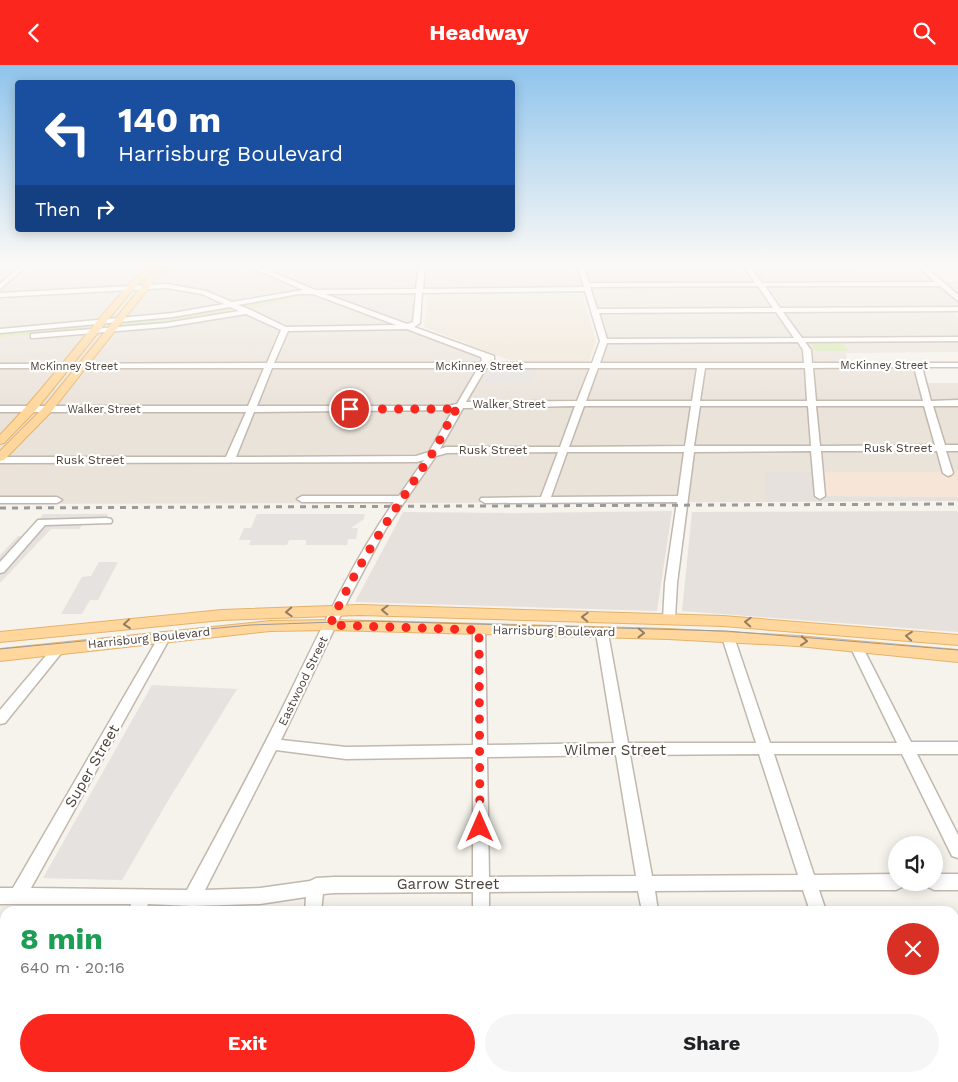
<!DOCTYPE html>
<html lang="en">
<head>
<meta charset="utf-8">
<style>
	:root { --surface:#fff; --page:#f6f6f6; --text:#202124; --muted:#757577; --accent:#fb261d }
	body { margin:0; font-family:"Work Sans",sans-serif; background:var(--page); color:var(--text); height:100vh; display:flex; flex-direction:column; font-size:19px; white-space:nowrap }
	* { box-sizing:border-box; margin:0 }
	p { font-size:16px; color:var(--muted) }
	.icon { flex:none; width:28px; height:28px; fill:none; stroke:currentColor; stroke-width:2; stroke-linecap:round; stroke-linejoin:round }
	.map { position:relative; flex:1; overflow:hidden }
	.sheet { position:absolute; left:0px; top:841px; width:959px; height:176px; display:flex; flex-direction:column; background:var(--surface); border-radius:15px 15px 0 0; box-shadow:0 2px 12px #0003 }
	.sheet>* { flex:none }
	.banner { position:absolute; left:15px; top:15px; width:500px; height:152px; border-radius:5px; box-shadow:0 2px 12px #0003; background:#1a4fa0; color:#fff; overflow:hidden }
	.controls { position:absolute; left:888px; top:771px; display:grid; gap:10px }
	.controls a { display:grid; place-items:center; width:55px; height:55px; border-radius:50%; background:var(--surface); box-shadow:0 2px 12px #0003; font-size:25px }
	.pin { position:absolute; display:grid; place-items:center; width:42px; height:42px; color:#fff; margin:-21px; border:2px solid #fff; border-radius:50%; box-shadow:0 1px 5px #0007 }
	.me { position:absolute; width:55px; margin:-28px; rotate:0deg; stroke-linejoin:round; filter:drop-shadow(0 0 4px #0008) }
	.turn { display:flex; align-items:center; gap:18px; height:105px; padding:0 20px; font-size:22px }
	.turn .icon { width:65px; height:65px; stroke-width:2.5 }
	.turn b { display:block; font-size:35px; line-height:42px }
	.then { display:flex; align-items:center; height:48px; padding:0 20px; background:#0003; gap:10px; font-size:19px }
	.round { display:grid; place-items:center; flex:none; width:52px; height:52px; border-radius:26px; background:var(--page) }
	.summary { display:flex; align-items:center; justify-content:space-between; height:85px; padding:0 20px }
	h1 { font-size:30px; font-weight:700; line-height:38px; color:#1e9e55 }
	.button { display:flex; gap:10px; margin-top:auto; padding:10px 20px }
	.button a { flex:1; height:58px; border-radius:30px; background:var(--accent); color:#fff; font-size:20px; font-weight:700; line-height:58px; text-align:center }
	.button a+a { background:var(--page); color:var(--text) }
	header { display:flex; justify-content:space-between; align-items:center; height:65px; padding:0 20px; background:var(--accent); color:#fff; font-size:22px; font-weight:700 }
	.map>svg:first-child { display:block }
	.residential { fill:#eae3da }
	.commercial { fill:#f7e6d8 }
	.industrial { fill:#e6e1dd }
	.education { fill:#efe5d6 }
	.green { fill:#d8eab5 }
	.parking { fill:#e5e2e0 }
	.lines { fill:none; stroke-linecap:round; stroke-linejoin:round }
	.minor-casing { stroke:#c2b8ae; stroke-width:3 }
	.major-casing { stroke:#e5b36a; stroke-width:2 }
	.minor { fill:#fff; fill-rule:evenodd }
	.major { fill:#ffd79c; fill-rule:evenodd }
	.tram { stroke:#9a9a9a; stroke-width:1 }
	.rail { stroke:#9a9a9a; stroke-width:3; stroke-dasharray:6 6; stroke-linecap:butt }
	.oneway { stroke:#937e61 }
	.route { stroke:#fb261d; stroke-width:9; stroke-dasharray:0 16.2 }
	.labels { text-anchor:middle; stroke-width:4.5; stroke-linejoin:round; paint-order:stroke }
	.far-street-label { font-size:11px; fill:#4b4239; stroke:#fff }
	.street-label { font-size:12px; fill:#4b4239; stroke:#fff }
	.near-street-label { font-size:15px; fill:#4b4239; stroke:#fff }
</style>
</head>
<body>
<header><svg class="icon" aria-label="back" viewBox="0 0 24 24"><path d="M15 5l-7 7 7 7"/></svg>Headway<svg class="icon" aria-label="search" viewBox="0 0 24 24"><circle cx="10" cy="10" r="6"/><path d="M15 15l6 6"/></svg></header>
<div class="map">
<svg width="958" height="1017" viewBox="0 0 958 1017">
	<rect width="100%" height="100%" fill="#f6f2ec"/>
	<g class="residential">
		<path d="M289 200H853L859 207H923L933 217 958 216V243H947L958 252V287L846 288 847 298H599L607 278 590 223 313 225 266 204 271 201Z"/>
		<path d="M0 201H248L299 224 481 293 489 302H915L920 318H958V407H765V437L0 439Z"/>
		<path d="M415 227 412 259H407L328 229Z"/>
	</g>
	<path class="commercial" d="M821 407H958V432L823 431Z"/>
	<g class="industrial">
		<path d="M765 407H821L823 431 958 432V436L765 437Z"/>
		<path d="M672 446 657 546 355 537 403 447 522 448Z"/>
		<path d="M958 446V567L682 546 692 447Z"/>
	</g>
	<path class="education" d="M582 228 596 277 589 297H523L509 295 424 262 428 230Z"/>
	<g class="green">
		<path d="M304 227 312 229 253 243 243 241Z"/>
		<path d="M233 242 240 246 181 257 117 263 122 256 190 249Z"/>
		<path d="M97 259 90 265 0 272V267Z"/>
		<path d="M811 277H841L848 286H815Z"/>
	</g>
	<g class="parking">
		<path d="M348 230H370L367 238 368 239H390L388 247 409 250 408 252 406 253 408 254 404 255 352 236V234H347Z"/>
		<path d="M491 304H537L530 317 484 318Z"/>
		<path d="M43 449H108L103 459 82 460 79 464H51L0 518V490L18 471 25 472 33 465Z"/>
		<path d="M257 449H365L364 454 351 463H358L356 474H348L347 480H306V475H289L287 480H249L251 475H239L244 463H251Z"/>
		<path d="M99 497H118L98 535H90L82 549H61L82 512 91 511Z"/>
		<path d="M152 620 237 624 169 734 122 815 43 813Z"/>
	</g>
	<g class="lines">
		<g class="minor-casing">
			<g id="minor">
				<path d="M21 200H28L0 224V219Z"/>
				<path d="M247 200H256L315 225 416 224 419 200H425L423 224 584 222 577 200H583L589 218H755L743 200H749L762 218 935 217 917 200H924L958 230V236L940 221H765L780 243 958 242V246L783 247 802 273 958 272V276L805 277 811 285 812 298H958V302H922L931 336 958 335V341H933L945 380H958V386H946L953 408 951 410 948 411 943 408 937 386H821L825 431 820 434 815 431 811 386 694 387 677 518 675 554 669 558 663 554 665 518 677 437 485 438 480 435 481 433 541 432 558 387 447 388 436 391 385 465 349 533 281 675 346 682 473 680V565L475 562H483L485 565 487 680 614 678 596 568 598 565H606L608 568 628 678H756L722 572 724 569H732L734 572 770 678H897L850 581 852 578H860L862 581 911 677H958V689H917L958 770V793L952 791 902 689H774L814 810 896 809V818H904L902 822 896 825H819L826 846H810L803 825 655 826 658 846H642L638 826 489 827V846H473V827L334 828 323 829 321 846H305L306 832 260 839 192 841 148 839 145 846H129L131 839H0V823H13L161 568H169L171 571 31 823 187 825C220 764 253 703 284 640 318 571 350 500 394 437H302L297 434 302 431H399L424 395 417 397 0 398V392H226L246 347H0V341H248L264 303H0V299L267 298 281 265 246 249 166 262 34 273H31V269L166 258 239 246 230 242 173 252 0 268V264L173 248 224 239 202 229 167 223 0 232V228L167 219 206 226 232 237 303 225ZM758 221 773 243 597 244 590 222ZM585 226 600 276 592 298H488L490 295H494V291L414 262 420 258 422 228ZM416 228 413 257 407 259 325 229ZM299 229H313L396 260 286 262 251 245 238 240ZM776 247 794 273 607 274 599 248ZM407 264 481 292 482 295 480 298H274L288 266ZM798 277 803 285 804 298H600L607 278ZM914 302 923 336H816L813 303ZM272 303H478L457 339 447 341H257ZM486 303H590L577 336 466 337ZM598 303H697L692 336H586ZM705 303H805L807 336H700ZM575 341 560 382H446L440 384 463 343ZM584 341H691L685 381 569 382ZM700 341H808L811 381H694ZM816 341H924L935 380 820 381ZM453 345 429 387 416 391 236 392 254 347ZM567 387H684L678 431 551 432ZM276 685 346 694 473 692V812H334L316 813 310 816 260 823 205 825ZM759 689 798 810 652 811 630 690ZM616 690 636 811 489 812 487 692Z"/>
				<path d="M0 432H57L62 435 57 438H0Z"/>
				<path d="M107 453 111 454 112 456 111 458 45 460 4 507 0 508V497L38 455Z"/>
				<path d="M59 579 63 580 65 583 63 586 5 658 0 659V645L55 580Z"/>
				<path d="M934 809H958V825H934L928 822 926 818H934Z"/>
				<path d="M73 1012H93L92 1017H72Z"/>
				<path d="M277 1012H297L296 1017H276Z"/>
				<rect x="473" y="1012" width="20" height="5"/>
				<path d="M668 1012H688L689 1017H669Z"/>
				<path d="M865 1012H885L886 1017H866Z"/>
			</g>
		</g>
		<g class="major-casing">
			<g id="major">
				<path d="M159 200H167L51 347 4 395 0 396V386L43 343Z"/>
				<path d="M145 203 152 205 129 229 35 346 4 378 0 379V370C52 317 93 255 145 203Z"/>
				<path d="M360 540 723 551 958 570V580L723 561 360 550 222 555 0 577V567L222 545Z"/>
				<path d="M330 555 668 564 798 571 958 585V597L798 581 668 574 330 565 270 566 0 596V584L270 556Z"/>
			</g>
		</g>
		<use href="#minor" class="minor"/>
		<use href="#major" class="major"/>
		<path class="tram" d="M0 584 250 560 366 556 726 566 958 585"/>
		<path class="rail" d="M0 443 958 439"/>
	</g>
	<defs><path id="oneway-chevron" d="M-2-3.5L2.5 0L-2 3.5" fill="none" stroke-width="1.6" stroke-linecap="round" stroke-linejoin="round" transform="scale(1.25)"/></defs>
	<g class="oneway">
		<use href="#oneway-chevron" transform="translate(385 545) rotate(-178)"/>
		<use href="#oneway-chevron" transform="translate(289 547) rotate(177)"/>
		<use href="#oneway-chevron" transform="translate(585 552) rotate(-178)"/>
		<use href="#oneway-chevron" transform="translate(748 557) rotate(-177)"/>
		<use href="#oneway-chevron" transform="translate(127 559) rotate(174)"/>
		<use href="#oneway-chevron" transform="translate(641 568) rotate(1)"/>
		<use href="#oneway-chevron" transform="translate(909 571) rotate(-175)"/>
		<use href="#oneway-chevron" transform="translate(804 576) rotate(5)"/>
	</g>
	<linearGradient id="sky" x2="0" y2="1"><stop stop-color="#8fc4ec"/><stop offset="0.58" stop-color="#fbf9f6"/><stop offset="1" stop-color="#fbf9f6" stop-opacity="0"/></linearGradient>
	<rect width="958" height="343" fill="url(#sky)"/>
	<g class="lines">
		<path class="route" d="M350 344H447L458 342C447 357 441 376 430 392 394 446 356 500 330 560L479 565 480 762"/>
	</g>
	<g class="labels">
		<g class="far-street-label">
			<text x="884" y="304">McKinney Street</text>
			<text x="74" y="305">McKinney Street</text>
			<text x="479" y="305">McKinney Street</text>
			<text x="509" y="343">Walker Street</text>
			<text x="104" y="348">Walker Street</text>
		</g>
		<g class="street-label">
			<text x="898" y="387">Rusk Street</text>
			<text x="493" y="389">Rusk Street</text>
			<text x="90" y="399">Rusk Street</text>
			<text transform="translate(554 566) rotate(1)" y="4">Harrisburg Boulevard</text>
			<text transform="translate(149 573) rotate(-6)" y="4">Harrisburg Boulevard</text>
			<text transform="translate(303 616) rotate(-64)" y="4">Eastwood Street</text>
		</g>
		<g class="near-street-label">
			<text x="615" y="690">Wilmer Street</text>
			<text transform="translate(92 701) rotate(-60)" y="5">Super Street</text>
			<text x="448" y="824">Garrow Street</text>
		</g>
	</g>
</svg>
<div class="controls">
<a><svg class="icon" aria-label="sound" viewBox="0 0 24 24"><path d="M4 9h4l5-4v14l-5-4H4zM17 9q2 3 0 6"/></svg></a>
</div>
<div class="pin" style="left:350px;top:344px;background:#d93025"><svg class="icon" aria-label="arrive" viewBox="0 0 24 24"><path d="M6 21V4h12l-3 4 3 4H6"/></svg></div>
<svg class="me" style="left:480px;top:762px" viewBox="-20 -20 40 40"><path d="M0-17L14 15 0 8-14 15z" fill="#fb261d" stroke="#fff" stroke-width="4"/></svg>
<div class="banner">
<div class="turn"><svg class="icon" aria-label="left" viewBox="0 0 24 24"><path d="M17 20v-9H6M10 6l-5 5 5 5"/></svg><div><b>140 m</b>Harrisburg Boulevard</div></div>
<div class="then">Then<svg class="icon" aria-label="right" viewBox="0 0 24 24"><path d="M7 20v-9h11M14 6l5 5-5 5"/></svg></div>
</div>
<section class="sheet">
<div class="summary"><div><h1>8 min</h1><p>640 m · 20:16</p></div><a class="round" style="background:#d93025;color:#fff"><svg class="icon" aria-label="close" viewBox="0 0 24 24"><path d="M6 6l12 12M18 6L6 18"/></svg></a></div>
<div class="button"><a>Exit</a><a>Share</a></div>
</section>
</div>
</body>
</html>
